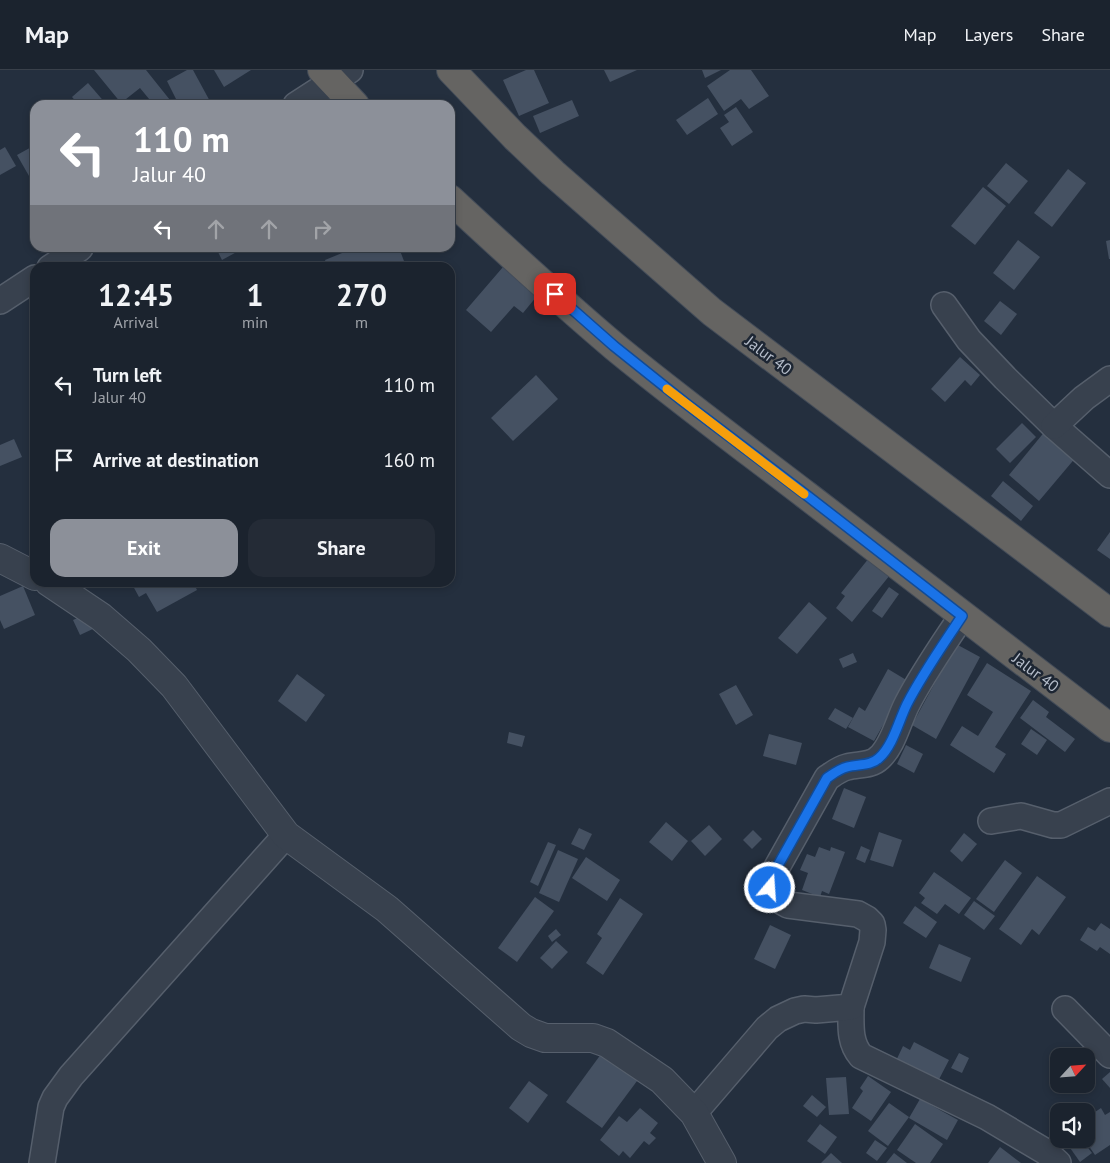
<!DOCTYPE html>
<html lang="en">
<head>
<meta charset="utf-8">
<style>
	:root { --surface:#1b232e; --page:#242b36; --text:#f1f3f6; --muted:#a0a4aa; --line:#39404a; --accent:#8c9099 }
	body { margin:0; font-family:"PT Sans",sans-serif; background:var(--page); color:var(--text); height:100vh; display:flex; flex-direction:column; font-size:19px; white-space:nowrap }
	* { box-sizing:border-box; margin:0 }
	p { font-size:16px; color:var(--muted) }
	.icon { flex:none; width:28px; height:28px; fill:none; stroke:currentColor; stroke-width:2; stroke-linecap:round; stroke-linejoin:round }
	.map { position:relative; flex:1; overflow:hidden }
	.details { position:absolute; left:30px; top:192px; width:425px; height:325px; display:flex; flex-direction:column; background:var(--surface); border-radius:15px; box-shadow:0 2px 8px #0003,0 0 0 1px var(--line) }
	.details>* { flex:none }
	.hud { position:absolute; left:30px; top:30px; width:425px; height:152px; border-radius:15px; box-shadow:0 2px 8px #0003,0 0 0 1px var(--line); background:#8c9099; color:#fff; overflow:hidden }
	.needle { width:32px; rotate:64deg }
	.controls { position:absolute; left:1050px; top:978px; display:grid; gap:10px }
	.controls a { display:grid; place-items:center; width:45px; height:45px; border-radius:10px; background:var(--surface); box-shadow:0 2px 8px #0003,0 0 0 1px var(--line); font-size:25px }
	.pin { position:absolute; display:grid; place-items:center; width:42px; height:42px; color:#fff; margin:-21px; border-radius:10px; box-shadow:0 2px 8px #0006 }
	.me { position:absolute; width:55px; margin:-28px; rotate:18deg; stroke-linejoin:round; filter:drop-shadow(0 0 4px #0008) }
	.turn { display:flex; align-items:center; gap:18px; height:105px; padding:0 20px; font-size:22px }
	.turn .icon { width:65px; height:65px; stroke-width:2.5 }
	.turn b { display:block; font-size:35px; line-height:42px }
	.lanes { display:flex; align-items:center; height:48px; padding:0 20px; background:#0003; justify-content:center; gap:25px; direction:ltr }
	.lanes .off { opacity:.35 }
	.eta { display:flex; justify-content:space-evenly; align-items:center; height:85px; text-align:center }
	.eta b { font-size:30px; font-weight:600; line-height:35px }
	.primary-button { display:flex; gap:10px; margin-top:auto; padding:10px 20px }
	.primary-button a { flex:1; height:58px; border-radius:15px; background:var(--accent); color:#fff; font-size:20px; font-weight:600; line-height:58px; text-align:center }
	.primary-button a+a { background:var(--page); color:var(--text) }
	ul { padding:0; list-style:none }
	li { display:flex; align-items:center; gap:15px; height:75px; padding:0 20px }
	li div { flex:1 }
	li b { display:block; font-size:19px }
	li em { font-style:normal }
	header { display:flex; align-items:center; gap:30px; box-sizing:border-box; height:70px; padding:0 25px; background:var(--surface); border-bottom:1px solid var(--line) }
	header strong { font-size:24px }
	nav { display:flex; gap:28px; margin-inline-start:auto; font-size:18px }
	.map>svg:first-child { display:block }
	.building { fill:#455162 }
	.lines { fill:none; stroke-linecap:round; stroke-linejoin:round }
	.minor-casing { stroke:#565f6c; stroke-width:28 }
	.tertiary-casing { stroke:#565f6c; stroke-width:30 }
	.trunk-casing { stroke:#434c59; stroke-width:30 }
	.minor { stroke:#38414e; stroke-width:25 }
	.tertiary { stroke:#38414e; stroke-width:28 }
	.trunk { stroke:#656462; stroke-width:28 }
	.route-casing { stroke:#114b97; stroke-width:12 }
	.route { stroke:#1a73e8; stroke-width:9 }
	.slow { stroke:#f59e0b; stroke-width:9 }
	.labels { text-anchor:middle; stroke-width:5; stroke-linejoin:round; paint-order:stroke }
	.street-label { font-size:16px; fill:#b4bcc9; stroke:#1d2633 }
</style>
</head>
<body>
<header>
<strong>Map</strong>
<nav><a>Map</a><a>Layers</a><a>Share</a></nav>
</header>
<div class="map">
<svg width="1110" height="1093" viewBox="0 0 1110 1093">
	<rect width="100%" height="100%" fill="#242f3e"/>
	<g class="building">
		<path d="M94 0H146L174 35H154L140 18 121 33Z"/>
		<path d="M187 0H193L212 35H179L167 11Z"/>
		<path d="M214 0H251L224 17Z"/>
		<path d="M526 0H534L549 33 519 46 503 10Z"/>
		<path d="M604 0H637L610 12Z"/>
		<path d="M702 0H721L705 8Z"/>
		<path d="M730 0H751L769 26 749 39 741 29 724 41 707 16Z"/>
		<path d="M88 13 107 35H79L72 27Z"/>
		<path d="M708 28 718 44 687 65 676 50Z"/>
		<path d="M572 30 579 46 540 63 533 46Z"/>
		<path d="M736 37 753 62 732 76 720 58 729 52 724 45Z"/>
		<path d="M35 75V112L33 113 17 85Z"/>
		<path d="M5 77 16 96 0 105V80Z"/>
		<path d="M1006 93 1028 111 1009 134 987 116Z"/>
		<path d="M1068 99 1086 113 1052 157 1034 143Z"/>
		<path d="M983 117 1006 136 975 175 951 156Z"/>
		<path d="M1018 170 1040 187 1014 220 993 203Z"/>
		<path d="M1110 170V189H1109L1106 171Z"/>
		<path d="M216 178H244L222 190Z"/>
		<path d="M346 178H399L404 191 389 198H328L325 190 347 181Z"/>
		<path d="M503 197 537 226 523 243 514 236 491 262 466 240Z"/>
		<path d="M1000 231 1017 244 1001 265 984 251Z"/>
		<path d="M960 287 980 305 971 316 965 310 945 332 931 319Z"/>
		<path d="M536 305 558 329 513 371 491 348Z"/>
		<path d="M1022 353 1036 367 1010 393 996 379Z"/>
		<path d="M1046 360 1077 386 1039 431 1009 405Z"/>
		<path d="M14 369 22 387 0 396V375Z"/>
		<path d="M1003 411 1033 436 1021 451 991 426Z"/>
		<path d="M1110 462V489L1097 480Z"/>
		<path d="M869 488 890 505 852 552 836 538 845 526 841 523Z"/>
		<path d="M139 512H193L197 520 157 542 146 523 139 527 133 516Z"/>
		<path d="M23 516 35 545 4 559 0 550V526Z"/>
		<path d="M889 517 899 524 882 548 872 541Z"/>
		<path d="M809 532 827 548 797 584 778 568Z"/>
		<path d="M91 542 97 557 80 565 73 550Z"/>
		<path d="M956 574 980 587 936 669 912 655Z"/>
		<path d="M853 583 857 592 843 598 839 589Z"/>
		<path d="M987 593 1031 621 995 677 1006 684 994 703 950 675 962 656 978 666 993 642 967 625Z"/>
		<path d="M888 599 908 611 874 671 848 657 859 637 865 641Z"/>
		<path d="M297 604 325 625 306 652 278 631Z"/>
		<path d="M736 615 753 645 736 655 719 624Z"/>
		<path d="M1033 630 1049 642 1046 647 1075 669 1065 682 1020 648Z"/>
		<path d="M835 638 853 648 846 659 828 649Z"/>
		<path d="M1031 659 1047 670 1037 685 1021 674Z"/>
		<path d="M509 662 525 666 522 677 507 673Z"/>
		<path d="M769 664 802 673 796 695 763 686Z"/>
		<path d="M906 675 923 684 914 703 897 694Z"/>
		<path d="M844 718 866 727 854 758 832 749Z"/>
		<path d="M666 752 688 771 672 791 649 772Z"/>
		<path d="M709 755 722 769 705 786 691 771Z"/>
		<path d="M579 758 592 764 584 780 571 774Z"/>
		<path d="M753 760 762 769 752 779 743 770Z"/>
		<path d="M879 762 902 770 893 797 870 790Z"/>
		<path d="M964 763 977 774 962 792 950 781Z"/>
		<path d="M548 772 556 775 538 816 530 812Z"/>
		<path d="M861 776 870 780 865 793 856 789Z"/>
		<path d="M819 777 830 781 831 777 845 782 829 824 822 821 820 827 802 820 808 803 800 800 807 784 815 787Z"/>
		<path d="M558 780 578 789 559 832 539 823Z"/>
		<path d="M586 787 620 810 607 831 572 808Z"/>
		<path d="M1005 790 1022 803 994 842 976 829Z"/>
		<path d="M934 802 971 828 959 844 945 834 937 844 921 833 925 828 919 823Z"/>
		<path d="M1037 806 1066 827 1039 865 1032 859 1021 875 999 859Z"/>
		<path d="M535 827 554 841 517 892 498 878Z"/>
		<path d="M620 828 643 844 603 905 586 893 602 868 597 864Z"/>
		<path d="M974 831 995 846 984 860 964 845Z"/>
		<path d="M915 836 937 852 926 868 903 853Z"/>
		<path d="M1101 853 1110 859V884L1100 877 1097 881 1080 870 1088 857 1095 861Z"/>
		<path d="M770 855 791 865 775 899 754 889Z"/>
		<path d="M556 859 561 865 552 872 548 866Z"/>
		<path d="M556 871 568 882 552 899 540 888Z"/>
		<path d="M939 874 971 888 961 912 929 898Z"/>
		<path d="M914 972 949 990 935 1017 894 995 903 976 910 980Z"/>
		<path d="M604 980 640 1007 602 1058 566 1032Z"/>
		<path d="M959 983 969 988 962 1003 951 998Z"/>
		<path d="M1110 1002V1018L1102 1009Z"/>
		<path d="M868 1006 891 1022 871 1051 852 1038 863 1021 860 1018Z"/>
		<path d="M846 1007 849 1044 829 1045 826 1008Z"/>
		<path d="M529 1011 548 1025 528 1053 509 1038Z"/>
		<path d="M812 1025 826 1037 817 1047 803 1036Z"/>
		<path d="M920 1029 958 1050 947 1070 909 1048Z"/>
		<path d="M889 1033 909 1047 888 1076 868 1061Z"/>
		<path d="M640 1038 658 1053 650 1063 656 1068 649 1075 644 1071 630 1088 623 1081 619 1086 600 1070 619 1046 627 1052Z"/>
		<path d="M1101 1038 1105 1045 1110 1042V1075L1095 1085 1084 1069H1086V1048Z"/>
		<path d="M820 1054 837 1067 825 1084 807 1071Z"/>
		<path d="M915 1054 943 1074 930 1093H916L897 1080Z"/>
		<path d="M1076 1069H1081L1092 1083 1080 1092 1068 1075Z"/>
		<path d="M875 1070 887 1078 877 1091 866 1083Z"/>
		<path d="M1000 1077 1021 1093H988Z"/>
		<path d="M831 1083 842 1093H821Z"/>
		<path d="M894 1083 907 1093H886Z"/>
	</g>
	<g class="lines">
		<g class="minor-casing">
			<g id="minor">
				<path d="M296 35 350 0"/>
				<path d="M50 198 80 178"/>
				<path d="M0 231 35 208"/>
				<path d="M944 235 969 270 1005 308 1054 356 1110 405"/>
				<path d="M1054 356 1084 328 1110 309"/>
				<path d="M991 751 1021 746 1053 755H1061L1110 731"/>
				<path d="M851 937C851 955 849 972 861 986L987 1047 1046 1082 1058 1093"/>
				<path d="M1065 939 1110 985"/>
				<path d="M694 1043 767 958 778 949 795 941 804 939 816 940 851 937 872 872 873 860 872 854 867 849 858 844 788 835C774 828 768 822 772 806L827 708C833 704 839 699 847 697 858 694 871 696 879 688 893 676 899 649 907 634 923 603 943 575 962 546"/>
				<path d="M42 1093 51 1037 55 1028 71 1006 286 765"/>
			</g>
		</g>
		<g class="tertiary-casing">
			<g id="tertiary">
				<path d="M0 488 35 506"/>
				<path d="M49 512 101 547 139 580 174 616 286 765 387 839 521 957 531 963 545 968H593L607 973 662 1010 694 1043 722 1093"/>
			</g>
		</g>
		<g class="trunk-casing">
			<g id="trunk">
				<path d="M322 0 355 35"/>
				<path d="M451 0 515 67 553 103 712 242 1110 543"/>
				<path d="M450 129C504 179 558 229 615 277 677 328 742 376 806 425 907 503 1008 581 1110 658"/>
			</g>
		</g>
		<use href="#minor" class="minor"/>
		<use href="#tertiary" class="tertiary"/>
		<use href="#trunk" class="trunk"/>
	</g>
	<g class="lines">
		<g class="route-casing">
			<path id="route" d="M555 224 614 276 684 332 805 424 962 546C943 575 923 603 907 634 899 650 893 676 879 688 871 696 858 694 847 697 839 699 833 704 827 708L772 806 770 818"/>
		</g>
		<use href="#route" class="route"/>
		<path class="slow" d="M667 319 804 424"/>
	</g>
	<g class="labels">
		<g class="street-label">
			<text transform="translate(769 285) rotate(37)" y="6">Jalur 40</text>
			<text transform="translate(1036 602) rotate(37)" y="6">Jalur 40</text>
		</g>
	</g>
</svg>
<div class="controls">
<a><svg class="needle" viewBox="-14 -14 28 28"><path d="M0-13l5 13h-10z" fill="#e53935"/><path d="M0 13l5-13h-10z" fill="#a0a4aa"/></svg></a>
<a><svg class="icon" aria-label="sound" viewBox="0 0 24 24"><path d="M4 9h4l5-4v14l-5-4H4zM17 9q2 3 0 6"/></svg></a>
</div>
<div class="pin" style="left:555px;top:224px;background:#d93025"><svg class="icon" aria-label="arrive" viewBox="0 0 24 24"><path d="M6 21V4h12l-3 4 3 4H6"/></svg></div>
<svg class="me" style="left:770px;top:818px" viewBox="-20 -20 40 40"><circle r="17" fill="#1a73e8" stroke="#fff" stroke-width="3"/><path d="M0-11L8 9 0 5-8 9z" fill="#fff"/></svg>
<div class="hud">
<div class="turn"><svg class="icon" aria-label="left" viewBox="0 0 24 24"><path d="M17 20v-9H6M10 6l-5 5 5 5"/></svg><div><b>110 m</b>Jalur 40</div></div>
<div class="lanes"><svg class="icon" aria-label="left" viewBox="0 0 24 24"><path d="M17 20v-9H6M10 6l-5 5 5 5"/></svg><svg class="icon off" aria-label="ahead" viewBox="0 0 24 24"><path d="M12 20V5M6 11l6-6 6 6"/></svg><svg class="icon off" aria-label="ahead" viewBox="0 0 24 24"><path d="M12 20V5M6 11l6-6 6 6"/></svg><svg class="icon off" aria-label="right" viewBox="0 0 24 24"><path d="M7 20v-9h11M14 6l5 5-5 5"/></svg></div>
</div>
<section class="details">
<div class="eta">
<div><b>12:45</b><p>Arrival</p></div>
<div><b>1</b><p>min</p></div>
<div><b>270</b><p>m</p></div>
</div>
<ul>
<li><svg class="icon" aria-label="left" viewBox="0 0 24 24"><path d="M17 20v-9H6M10 6l-5 5 5 5"/></svg><div><b>Turn left</b><p>Jalur 40</p></div><em>110 m</em></li>
<li><svg class="icon" aria-label="arrive" viewBox="0 0 24 24"><path d="M6 21V4h12l-3 4 3 4H6"/></svg><div><b>Arrive at destination</b></div><em>160 m</em></li>
</ul>
<div class="primary-button"><a>Exit</a><a>Share</a></div>
</section>
</div>
</body>
</html>
